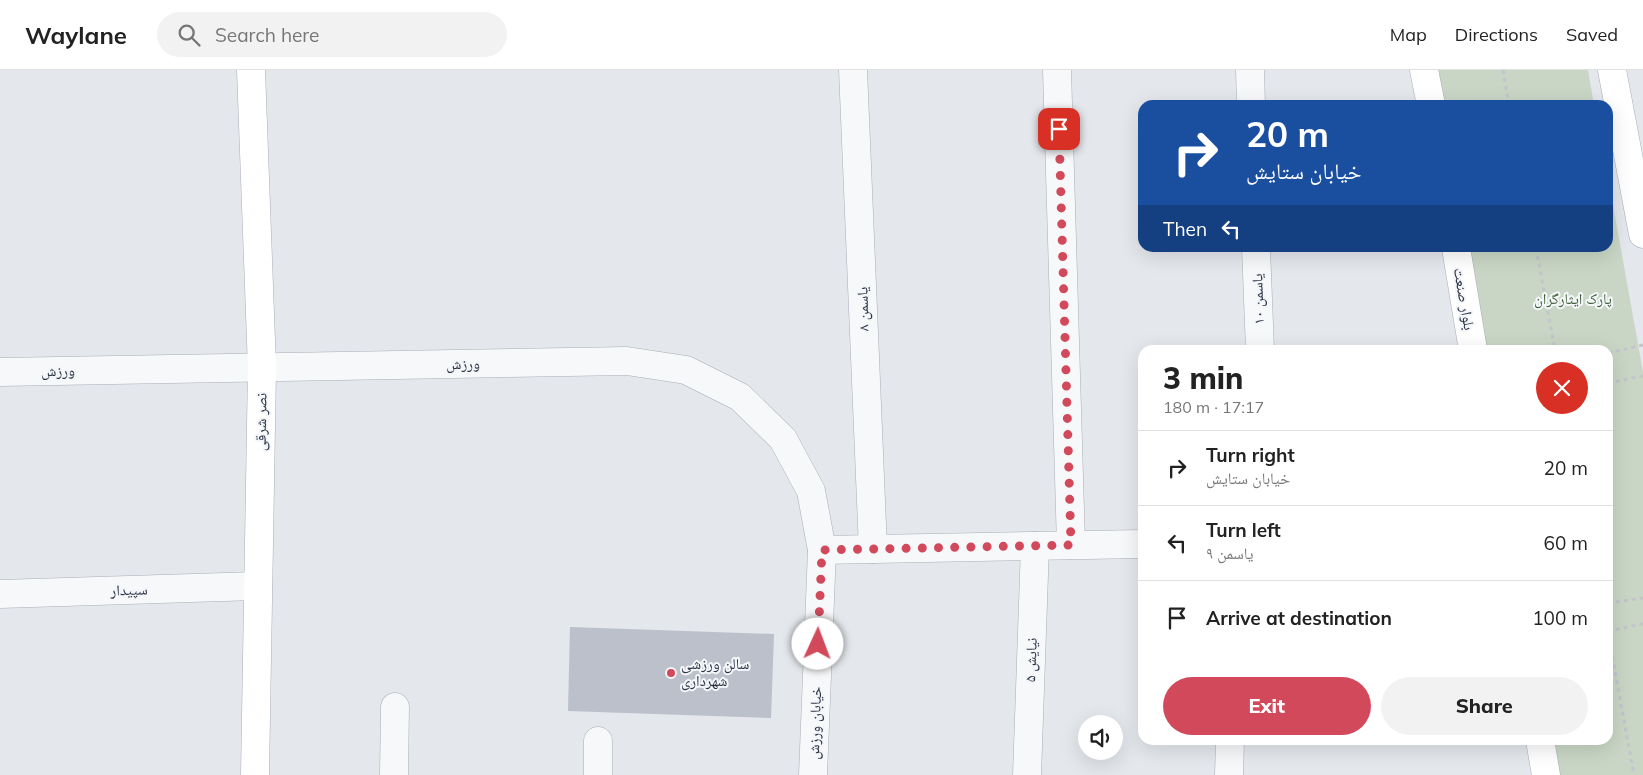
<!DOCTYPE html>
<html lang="en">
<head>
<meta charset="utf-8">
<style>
	:root { --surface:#fff; --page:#f2f2f2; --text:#222; --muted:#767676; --line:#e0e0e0; --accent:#d1495b }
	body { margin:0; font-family:Mulish,"Noto Naskh Arabic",sans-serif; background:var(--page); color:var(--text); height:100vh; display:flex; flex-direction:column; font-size:19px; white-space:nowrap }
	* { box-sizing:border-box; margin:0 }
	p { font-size:16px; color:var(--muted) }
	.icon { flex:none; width:28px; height:28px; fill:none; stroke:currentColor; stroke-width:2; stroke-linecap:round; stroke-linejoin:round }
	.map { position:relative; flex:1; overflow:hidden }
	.side { position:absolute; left:1138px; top:275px; width:475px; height:400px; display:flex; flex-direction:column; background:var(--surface); border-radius:15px; box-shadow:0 5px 20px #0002 }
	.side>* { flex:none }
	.guide { position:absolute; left:1138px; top:30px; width:475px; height:152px; border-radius:15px; box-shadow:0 5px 20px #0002; background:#1a4fa0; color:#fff; overflow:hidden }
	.tools { position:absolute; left:1078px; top:645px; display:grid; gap:10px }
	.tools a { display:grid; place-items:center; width:45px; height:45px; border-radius:50%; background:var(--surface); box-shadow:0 5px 20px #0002; font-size:25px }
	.pin { position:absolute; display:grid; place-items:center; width:42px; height:42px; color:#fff; margin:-21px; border-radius:10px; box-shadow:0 2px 8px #0006 }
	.me { position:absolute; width:55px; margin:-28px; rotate:2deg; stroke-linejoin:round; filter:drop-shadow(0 0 4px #0008) }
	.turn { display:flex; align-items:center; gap:18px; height:105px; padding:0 25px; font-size:22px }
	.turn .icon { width:65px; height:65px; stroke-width:2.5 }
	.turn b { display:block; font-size:35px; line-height:42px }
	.then { display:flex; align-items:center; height:48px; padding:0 25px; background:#0003; gap:10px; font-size:19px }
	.round { display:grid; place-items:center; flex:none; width:52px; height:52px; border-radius:26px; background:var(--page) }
	.headline { display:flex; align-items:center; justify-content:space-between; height:85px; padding:0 25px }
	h1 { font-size:30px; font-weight:800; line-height:38px }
	.primary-button { display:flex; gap:10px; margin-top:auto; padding:10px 25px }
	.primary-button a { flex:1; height:58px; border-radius:30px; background:var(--accent); color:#fff; font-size:20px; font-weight:800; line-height:58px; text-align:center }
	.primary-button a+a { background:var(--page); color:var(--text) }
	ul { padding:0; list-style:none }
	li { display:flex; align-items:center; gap:15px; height:75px; padding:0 25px; border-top:1px solid var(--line) }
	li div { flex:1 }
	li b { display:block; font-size:19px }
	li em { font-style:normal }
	header { display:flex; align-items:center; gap:30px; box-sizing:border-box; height:70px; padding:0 25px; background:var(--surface); border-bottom:1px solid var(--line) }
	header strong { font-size:24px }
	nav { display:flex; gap:28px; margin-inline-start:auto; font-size:18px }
	.search { width:350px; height:45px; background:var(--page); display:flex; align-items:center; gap:12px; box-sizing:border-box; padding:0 18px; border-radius:28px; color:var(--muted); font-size:19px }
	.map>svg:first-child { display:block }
	.green { fill:#c9d6c5 }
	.building { fill:#bbc0ca }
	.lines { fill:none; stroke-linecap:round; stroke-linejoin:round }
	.street-casing { stroke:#a9aeb7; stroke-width:29 }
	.secondary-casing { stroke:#a9aeb7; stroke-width:29 }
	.path { stroke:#c2c5cb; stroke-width:3; stroke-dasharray:4 4; stroke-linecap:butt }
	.street { stroke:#f7f8fa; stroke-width:28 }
	.secondary { stroke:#fff; stroke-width:28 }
	.route { stroke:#d1495b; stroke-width:9; stroke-dasharray:0 16.2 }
	.poi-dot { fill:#d1495b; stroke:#f4f6f9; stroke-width:2 }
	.labels { text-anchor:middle; stroke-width:4; stroke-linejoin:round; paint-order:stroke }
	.street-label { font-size:15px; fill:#2b3445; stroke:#f4f6f9 }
	.park-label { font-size:15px; fill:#3f6138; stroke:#f4f6f9 }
	.poi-label { font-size:15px; fill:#2b3445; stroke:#f4f6f9; text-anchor:start }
</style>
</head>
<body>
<header>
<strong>Waylane</strong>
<div class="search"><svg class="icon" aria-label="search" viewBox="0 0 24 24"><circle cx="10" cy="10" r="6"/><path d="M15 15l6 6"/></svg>Search here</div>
<nav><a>Map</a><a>Directions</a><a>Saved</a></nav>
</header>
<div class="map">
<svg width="1643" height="705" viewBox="0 0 1643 705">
	<rect width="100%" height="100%" fill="#e4e7ec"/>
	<g class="green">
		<path d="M1422 0H1588L1594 35H1428Z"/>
		<path d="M1608 107 1643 302V705H1552L1545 670H1608V280H1473L1455 178H1608Z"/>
	</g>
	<path class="building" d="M570 557 774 564 771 648 568 641Z"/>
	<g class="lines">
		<g class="street-casing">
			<g id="street">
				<path d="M853 0 873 479"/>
				<path d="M1057 0 1071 475"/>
				<path d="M1250 0 1251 35"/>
				<path d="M1256 178 1260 280"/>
				<path d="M0 302 627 291 686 300 740 327 783 369 811 421 822 480 813 705"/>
				<path d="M822 480 1142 474"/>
				<path d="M0 524 258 516"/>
				<path d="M394 705 395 637"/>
				<path d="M598 705V671"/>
				<path d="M1027 705 1035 476"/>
				<path d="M1229 705 1230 670"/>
			</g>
		</g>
		<g class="secondary-casing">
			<g id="secondary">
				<path d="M251 0 262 298 255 705"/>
				<path d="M1424 0 1431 35"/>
				<path d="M1612 0 1643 164"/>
				<path d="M1456 178 1473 280"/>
				<path d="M1540 670 1546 705"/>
			</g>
		</g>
		<g class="path">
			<path d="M1503 0 1509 35"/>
			<path d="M1536 178 1555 280"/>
			<path d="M1608 283 1643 275"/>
			<path d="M1608 313 1643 306"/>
			<path d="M1608 533 1643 528"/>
			<path d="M1608 561 1643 554"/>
			<path d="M1608 563 1634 705"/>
		</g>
		<use href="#street" class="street"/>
		<use href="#secondary" class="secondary"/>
	</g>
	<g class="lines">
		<path class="route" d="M818 574 822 480 1071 475 1059 59"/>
	</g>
	<circle class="poi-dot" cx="671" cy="603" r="5"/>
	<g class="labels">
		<g class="street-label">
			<text transform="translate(1258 229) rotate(-92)" y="5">یاسمن ۱۰</text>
			<text transform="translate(1464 229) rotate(80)" y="5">بلوار صنعت</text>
			<text transform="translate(863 239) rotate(-92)" y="5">یاسمن ۸</text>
			<text transform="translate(463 294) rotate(-1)" y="5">ورزش</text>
			<text transform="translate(58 301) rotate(-1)" y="5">ورزش</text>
			<text transform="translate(261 352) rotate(-89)" y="5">نصر شرقی</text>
			<text transform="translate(129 520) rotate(-2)" y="5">سپیدار</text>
			<text transform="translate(1031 590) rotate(-88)" y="5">نیایش ۵</text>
			<text transform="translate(815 653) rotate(-88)" y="5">خیابان ورزش</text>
		</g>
		<g class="park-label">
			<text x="1573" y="234">پارک ایثارگران</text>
		</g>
		<g class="poi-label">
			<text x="681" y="599">سالن ورزشی<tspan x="681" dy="17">شهرداری</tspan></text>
		</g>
	</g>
</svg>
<div class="tools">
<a><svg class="icon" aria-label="sound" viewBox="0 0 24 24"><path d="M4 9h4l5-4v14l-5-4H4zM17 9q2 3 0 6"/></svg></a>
</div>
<div class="pin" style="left:1059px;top:59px;background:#d93025"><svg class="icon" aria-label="arrive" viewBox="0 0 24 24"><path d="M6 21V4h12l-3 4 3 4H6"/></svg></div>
<svg class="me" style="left:818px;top:574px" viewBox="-20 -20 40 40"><circle r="19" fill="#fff"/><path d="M0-13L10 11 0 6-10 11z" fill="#d1495b"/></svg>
<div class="guide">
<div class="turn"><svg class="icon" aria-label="right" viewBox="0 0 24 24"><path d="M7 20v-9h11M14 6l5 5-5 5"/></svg><div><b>20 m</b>خیابان ستایش</div></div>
<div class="then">Then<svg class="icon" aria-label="left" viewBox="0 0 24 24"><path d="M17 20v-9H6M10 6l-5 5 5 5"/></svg></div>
</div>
<section class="side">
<div class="headline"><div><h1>3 min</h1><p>180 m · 17:17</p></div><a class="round" style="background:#d93025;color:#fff"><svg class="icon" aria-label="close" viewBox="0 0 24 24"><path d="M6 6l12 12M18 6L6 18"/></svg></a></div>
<ul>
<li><svg class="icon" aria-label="right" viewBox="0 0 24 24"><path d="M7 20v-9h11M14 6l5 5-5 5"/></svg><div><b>Turn right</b><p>خیابان ستایش</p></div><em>20 m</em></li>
<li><svg class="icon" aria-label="left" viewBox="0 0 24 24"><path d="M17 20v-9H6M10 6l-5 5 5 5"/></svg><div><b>Turn left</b><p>یاسمن ۹</p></div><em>60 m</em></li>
<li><svg class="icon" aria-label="arrive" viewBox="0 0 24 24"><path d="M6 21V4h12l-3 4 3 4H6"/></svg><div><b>Arrive at destination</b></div><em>100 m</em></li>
</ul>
<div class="primary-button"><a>Exit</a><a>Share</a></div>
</section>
</div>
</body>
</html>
